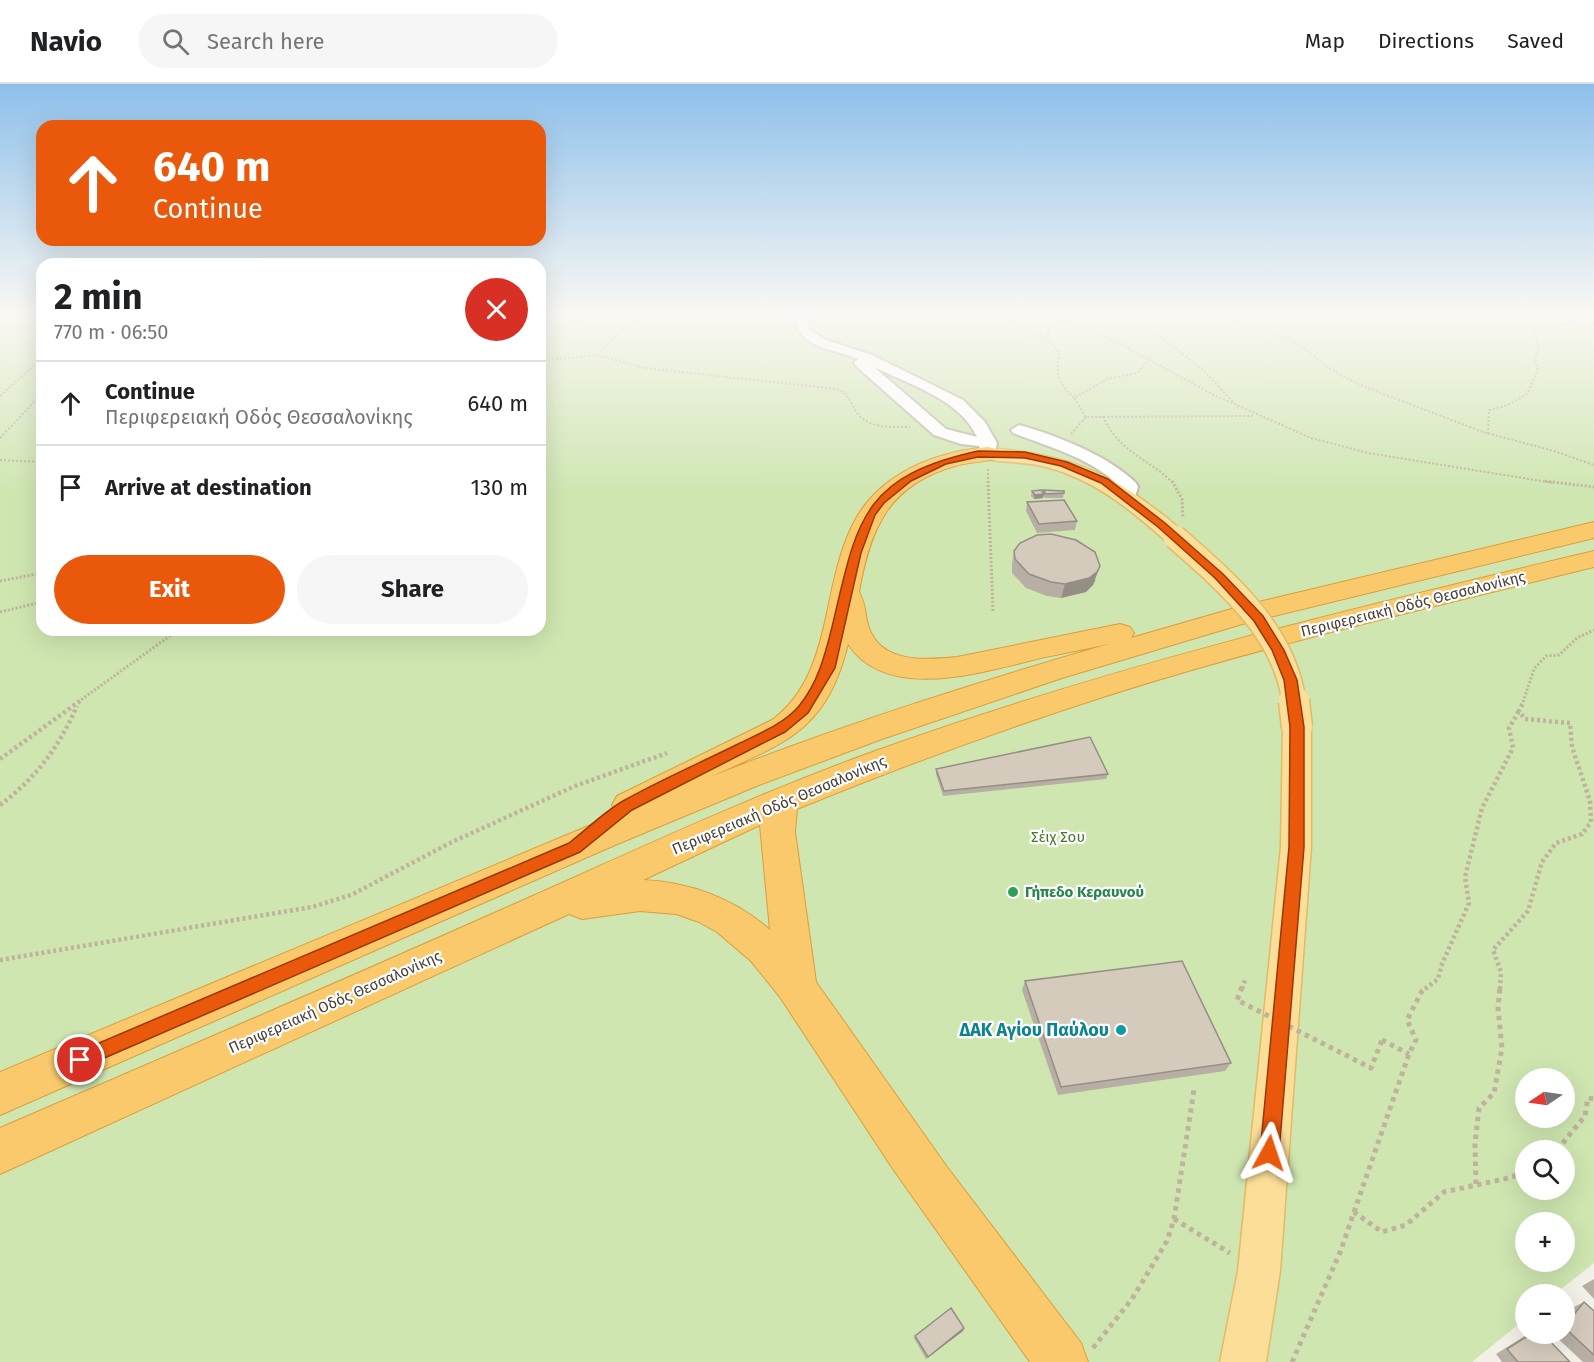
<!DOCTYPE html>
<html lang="en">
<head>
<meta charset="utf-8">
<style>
	:root { --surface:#fff; --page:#f6f6f6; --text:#202124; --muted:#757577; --line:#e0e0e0; --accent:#ea580c }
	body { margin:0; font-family:"Fira Sans",sans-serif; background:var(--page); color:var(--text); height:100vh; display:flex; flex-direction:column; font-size:22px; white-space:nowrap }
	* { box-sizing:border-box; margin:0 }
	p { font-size:20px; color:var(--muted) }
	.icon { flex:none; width:33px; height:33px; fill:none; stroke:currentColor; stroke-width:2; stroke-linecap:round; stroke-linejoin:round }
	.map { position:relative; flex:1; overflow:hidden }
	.side { position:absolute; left:36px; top:174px; width:510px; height:378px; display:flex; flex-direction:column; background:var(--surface); border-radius:18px; box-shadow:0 6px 24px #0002 }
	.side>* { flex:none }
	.guide { position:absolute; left:36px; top:36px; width:510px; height:126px; border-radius:18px; box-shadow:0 6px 24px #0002; background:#ea580c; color:#fff; overflow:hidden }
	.needle { width:39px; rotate:257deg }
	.fabs { position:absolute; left:1515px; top:984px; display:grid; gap:12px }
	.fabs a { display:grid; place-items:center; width:60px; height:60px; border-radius:50%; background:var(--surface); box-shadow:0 6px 24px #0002; font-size:30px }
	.pin { position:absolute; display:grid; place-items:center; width:51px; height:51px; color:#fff; margin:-26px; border:3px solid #fff; border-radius:50%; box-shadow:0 2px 6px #0007 }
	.me { position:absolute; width:66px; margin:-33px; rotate:5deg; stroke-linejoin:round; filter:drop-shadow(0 0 4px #0008) }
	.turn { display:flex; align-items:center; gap:21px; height:126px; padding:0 18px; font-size:27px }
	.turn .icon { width:78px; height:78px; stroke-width:2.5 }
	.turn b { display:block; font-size:42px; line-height:51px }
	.round { display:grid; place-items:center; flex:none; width:63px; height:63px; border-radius:32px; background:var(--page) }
	.headline { display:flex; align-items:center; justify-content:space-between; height:102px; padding:0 18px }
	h1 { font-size:36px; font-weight:700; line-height:45px }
	.cta { display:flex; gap:12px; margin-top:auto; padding:12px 18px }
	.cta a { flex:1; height:69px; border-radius:36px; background:var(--accent); color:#fff; font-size:24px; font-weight:700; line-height:69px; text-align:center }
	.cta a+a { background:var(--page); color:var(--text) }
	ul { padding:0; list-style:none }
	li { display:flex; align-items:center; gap:18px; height:84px; padding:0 18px; border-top:2px solid var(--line) }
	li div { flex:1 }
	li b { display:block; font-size:22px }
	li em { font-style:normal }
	header { display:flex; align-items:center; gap:36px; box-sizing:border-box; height:84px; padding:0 30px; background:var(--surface); border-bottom:2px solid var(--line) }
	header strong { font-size:28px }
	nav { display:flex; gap:33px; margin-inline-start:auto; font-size:21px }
	.search { width:420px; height:54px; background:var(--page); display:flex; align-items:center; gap:15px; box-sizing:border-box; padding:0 21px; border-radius:33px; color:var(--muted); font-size:22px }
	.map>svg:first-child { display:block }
	.green { fill:#cfe6b1; fill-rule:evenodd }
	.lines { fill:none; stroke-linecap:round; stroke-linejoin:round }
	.minor-casing { stroke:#c1baad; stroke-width:4 }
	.major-casing { stroke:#e0bb68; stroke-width:3 }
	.highway-casing { stroke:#d99e3c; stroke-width:2 }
	.path-far3 { stroke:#c0b39c; stroke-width:2; stroke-dasharray:2 2; stroke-linecap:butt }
	.path-far2 { stroke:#c0b39c; stroke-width:3; stroke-dasharray:2 2; stroke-linecap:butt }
	.path-far1 { stroke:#c0b39c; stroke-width:4.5; stroke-dasharray:3 3; stroke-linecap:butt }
	.path { stroke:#c0b39c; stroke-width:5; stroke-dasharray:4.5 4.5; stroke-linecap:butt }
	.minor { fill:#fff; fill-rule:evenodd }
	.major { fill:#fbde98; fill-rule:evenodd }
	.highway { fill:#fac96c; fill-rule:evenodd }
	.major-bridge-far1-casing { stroke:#e0bb68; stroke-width:26; stroke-linecap:butt }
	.major-bridge-casing { stroke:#e0bb68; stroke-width:33; stroke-linecap:butt }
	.path-bridge-far1 { stroke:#c0b39c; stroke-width:4.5; stroke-dasharray:3 3; stroke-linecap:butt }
	.path-bridge { stroke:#c0b39c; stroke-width:5; stroke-dasharray:4.5 4.5; stroke-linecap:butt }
	.major-bridge-far1 { stroke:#fbde98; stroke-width:23 }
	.major-bridge { stroke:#fbde98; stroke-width:30 }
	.wall { fill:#b7afa3 }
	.shaded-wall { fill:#958e84 }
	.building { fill:#d5cbbd; stroke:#958e84; stroke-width:1.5 }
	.route { fill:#ea580c; stroke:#983908; stroke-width:1.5 }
	.leisure-dot { fill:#2e9e5b; stroke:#fff; stroke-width:2 }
	.culture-dot { fill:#0f9aa8; stroke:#fff; stroke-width:2 }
	.labels { text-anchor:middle; stroke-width:4.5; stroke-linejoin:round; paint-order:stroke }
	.street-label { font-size:15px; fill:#464036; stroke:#fff }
	.park-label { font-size:15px; fill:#48772b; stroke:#fff }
	.leisure-label { font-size:15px; font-weight:bold; fill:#27864d; stroke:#fff; text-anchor:start }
	.near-culture-label { font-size:18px; font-weight:bold; fill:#0d838f; stroke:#fff; text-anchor:end }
</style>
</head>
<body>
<header>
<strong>Navio</strong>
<div class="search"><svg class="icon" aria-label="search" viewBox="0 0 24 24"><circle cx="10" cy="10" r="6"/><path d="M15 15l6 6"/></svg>Search here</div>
<nav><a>Map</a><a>Directions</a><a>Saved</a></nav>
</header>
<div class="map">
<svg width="1594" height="1278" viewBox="0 0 1594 1278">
	<rect width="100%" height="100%" fill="#f3f0e7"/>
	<path class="green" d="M0 230H42V546H540V230H1594V1179L1555 1210H1526L1525 1235 1472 1278H0ZM1526 994H1564V1034H1526ZM1526 1066H1564V1106H1526ZM1526 1138H1564V1178H1526Z"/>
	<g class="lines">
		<g class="minor-casing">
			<g id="minor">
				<path d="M794 230H806L810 246 826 256 872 271 963 316 985 338 997 359 994 373H982L979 362 961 360 934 351 856 282 854 279 858 275C832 264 797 265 794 230ZM874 283C909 301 959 314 977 353L946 345Z"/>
				<path d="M1019 341C1056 351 1109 372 1136 399L1138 403 1134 417H1122L1119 413 1121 404C1094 375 1050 363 1013 349L1011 346Z"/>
			</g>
		</g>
		<g class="major-casing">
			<g id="major">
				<path d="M988 364C1053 369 1099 382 1151 422 1163 431 1178 441 1186 453L1183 458 1175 460 1167 458C1131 426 1094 395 1046 383 1024 377 1002 379 981 374L978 370 981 366Z"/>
				<path d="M1297 633 1307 636 1311 643V763L1280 1187 1266 1278H1220L1238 1187 1281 763 1283 643 1287 636Z"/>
			</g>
		</g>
		<g class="highway-casing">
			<g id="highway">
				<path d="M988 363 996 365 999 370 996 375C983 378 969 378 955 382 888 401 870 445 859 508 866 519 865 533 869 544 882 580 927 576 957 573L1120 540 1130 543 1134 549 1131 554 1242 522 1594 438V454L1249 538 1062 594 882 655 759 701 615 761 0 1031V988L617 730 612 721 617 712 772 636C807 610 818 571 827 529 833 500 839 469 852 442 877 390 934 368 988 363ZM848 560C887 620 986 587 1041 574 1064 569 1086 565 1109 560 974 599 839 642 710 693 784 659 826 649 848 560Z"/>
				<path d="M1594 467V483C1460 516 1327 547 1195 585 1060 624 927 672 797 725L795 748 816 898 947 1083 1081 1259 1088 1278H1030L893 1085 780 913 751 877 717 848 699 838 676 830 640 827 582 835 569 830 0 1090V1044C167 972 335 900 501 826 626 771 750 712 878 666 1112 582 1353 524 1594 467ZM760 741 770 846C735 815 690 798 643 796Z"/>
			</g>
		</g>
		<g class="path-far3">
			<path d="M567 230 572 237 592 230"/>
			<path d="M1001 230 1047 255"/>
			<path d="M1052 230 1055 232 1062 230"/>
			<path d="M1065 230 1081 242 1120 260 1214 311 1311 354 1368 369 1554 399"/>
			<path d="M1065 230 1049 244 1047 255 1060 269C1054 289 1059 300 1074 314"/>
			<path d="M1138 230 1146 236 1153 247 1204 287 1238 323"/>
			<path d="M1219 230 1298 260 1329 284 1360 301 1483 348 1554 367 1594 381"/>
			<path d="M1546 230 1574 237"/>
			<path d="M598 271 618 249 647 230"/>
			<path d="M540 277 597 271 645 284 837 305C848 310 850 317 856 327 867 345 891 343 910 343"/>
			<path d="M0 312 42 274"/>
			<path d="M1103 332C1117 367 1148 374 1173 399"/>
			<path d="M1086 333 1074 314 1107 295 1137 289 1149 276"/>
			<path d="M1071 350 1086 333 1253 332"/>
			<path d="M1488 350 1489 326 1508 321 1527 310 1538 286 1535 275 1539 264 1533 246 1536 242 1578 239 1594 241"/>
			<path d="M0 354 42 310"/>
			<path d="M0 376 42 378"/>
			<path d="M988 385V399"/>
		</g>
		<g class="path-far2">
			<path d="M988 397 993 527"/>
			<path d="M1172 397 1182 415 1183 433"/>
			<path d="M1545 397 1594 403"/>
			<path d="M0 497 42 489"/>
			<path d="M0 528 42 518"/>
			<path d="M78 618 178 546"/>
			<path d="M1523 618 1534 585 1546 572 1559 571 1577 554 1594 546"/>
		</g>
		<g class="path-far1">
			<path d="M0 675 80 617"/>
			<path d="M0 721C36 694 59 663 77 622"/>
			<path d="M0 876 312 823 351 811 452 758 575 702 667 669"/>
			<path d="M1425 905 1438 895 1442 880 1469 819 1465 793 1482 724 1513 664 1509 644 1519 627"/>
			<path d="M1500 905 1501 888 1493 866 1528 827 1542 778 1556 759 1582 750 1591 738 1590 717 1572 663 1570 639 1525 635 1519 627 1524 617"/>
		</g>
		<g class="path">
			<path d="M1382 956 1409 970"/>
			<path d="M1557 1066 1585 1032 1588 1014 1594 1015"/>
			<path d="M1476 1100 1475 1060 1479 1024 1494 1009 1502 964 1498 924 1500 903"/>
			<path d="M1354 1128 1409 970 1416 956 1407 936 1422 907 1427 903"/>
			<path d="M1174 1135 1230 1169"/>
			<path d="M1093 1264 1132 1215 1167 1157 1174 1135 1194 1006"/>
			<path d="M1292 1278 1341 1166 1354 1128 1382 1148 1406 1141 1444 1108 1513 1093 1526 1082"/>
		</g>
		<use href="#minor" class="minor"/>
		<use href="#major" class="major"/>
		<use href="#highway" class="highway"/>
		<g class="major-bridge-far1-casing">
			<path id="major-bridge-far1" d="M1175 453C1226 498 1285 547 1294 618"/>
		</g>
		<g class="major-bridge-casing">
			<path id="major-bridge" d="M1294 617 1297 643"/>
		</g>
		<path class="path-bridge-far1" d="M1242 905 1245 896"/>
		<path class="path-bridge" d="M1242 903 1237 916 1371 984 1382 956"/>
		<use href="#major-bridge-far1" class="major-bridge-far1"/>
		<use href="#major-bridge" class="major-bridge"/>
	</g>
	<g class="wall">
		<path d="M1043 406 1064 409 1063 414H1045L1043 412V414L1034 415 1031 412 1032 407 1043 408Z"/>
		<path d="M1027 418 1077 437 1075 446 1037 449 1026 427Z"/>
		<path d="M1014 467 1096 496 1093 501 1086 508 1061 514 1047 512 1026 504 1012 489V480Z"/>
		<path d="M936 685 1108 690 1106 695 943 712 936 690Z"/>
		<path d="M1025 897 1231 979 1225 987 1058 1011 1022 906Z"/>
		<path d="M1594 1195V1215L1582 1202Z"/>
		<path d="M1584 1218 1594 1227V1278H1583L1553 1250H1564V1233L1572 1224Z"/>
		<path d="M964 1244 963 1247 926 1275 914 1254 915 1252Z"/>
		<path d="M1528 1250H1543L1570 1278H1502L1496 1270Z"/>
	</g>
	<g class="shaded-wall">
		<path d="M1044 410 1043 414 1034 415 1035 411Z"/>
		<path d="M1100 482 1093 501 1086 508 1061 514 1065 500Z"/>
		<path d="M964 1244 963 1247 926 1275 928 1273Z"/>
	</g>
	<g class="building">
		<path d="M1041 406 1044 410 1035 411 1032 407Z"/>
		<path d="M1043 406 1064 407V409L1046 410Z"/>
		<path d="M1064 416 1077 437 1039 440 1027 418Z"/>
		<path d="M1051 450 1076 456 1095 468 1100 482 1097 488 1089 494 1065 500 1051 498 1029 490 1015 475 1014 467 1020 459 1037 451Z"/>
		<path d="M1090 653 1108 690 944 707 936 685Z"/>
		<path d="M1182 877 1231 979 1061 1003 1025 897Z"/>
		<path d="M1584 1218 1594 1227V1271L1564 1243Z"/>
		<path d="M951 1224 964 1244 928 1273 915 1252Z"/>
		<path d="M1531 1250H1543L1570 1278H1518L1507 1265Z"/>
	</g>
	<linearGradient id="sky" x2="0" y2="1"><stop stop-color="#8dc0ea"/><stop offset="0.56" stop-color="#faf8f4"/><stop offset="1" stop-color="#faf8f4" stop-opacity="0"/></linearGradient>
	<rect width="1594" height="409" fill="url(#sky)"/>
	<path class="route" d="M978 367 1025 368 1067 378 1108 395 1165 439 1223 490 1263 532 1284 566 1297 596 1304 643V763L1279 1069 1276 1076 1269 1079 1262 1076 1260 1069 1289 763 1290 643 1284 596 1272 566 1254 537 1215 494 1158 443 1101 399 1061 382 1025 374 978 373 946 380 911 397 884 419 875 431 861 469 835 584 808 629 785 648 632 726 580 768 86 982 80 985 73 982 70 976 73 970 569 759C587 745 604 728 623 717 660 696 700 679 738 660 758 650 784 640 799 622 818 599 825 571 832 543 857 438 860 393 978 367Z"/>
	<circle class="leisure-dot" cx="1013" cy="808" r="6"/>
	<circle class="culture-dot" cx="1121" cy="946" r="6"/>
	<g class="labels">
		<g class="street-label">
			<text transform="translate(1413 520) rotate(-14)" y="5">Περιφερειακή Οδός Θεσσαλονίκης</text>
			<text transform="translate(779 721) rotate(-23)" y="5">Περιφερειακή Οδός Θεσσαλονίκης</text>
			<text transform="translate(335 918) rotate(-24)" y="5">Περιφερειακή Οδός Θεσσαλονίκης</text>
		</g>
		<g class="park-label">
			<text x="1058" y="758">Σέιχ Σου</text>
		</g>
		<g class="leisure-label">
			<text x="1025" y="813">Γήπεδο Κεραυνού</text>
		</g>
		<g class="near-culture-label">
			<text x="1109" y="952">ΔΑΚ Αγίου Παύλου</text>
		</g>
	</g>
</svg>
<div class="fabs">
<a><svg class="needle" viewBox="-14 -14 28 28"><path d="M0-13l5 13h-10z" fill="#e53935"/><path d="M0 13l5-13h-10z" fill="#757577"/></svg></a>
<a><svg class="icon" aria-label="search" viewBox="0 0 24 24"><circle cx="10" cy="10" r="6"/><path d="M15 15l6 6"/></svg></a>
<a>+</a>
<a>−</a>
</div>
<div class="pin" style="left:80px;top:976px;background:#d93025"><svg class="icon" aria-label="arrive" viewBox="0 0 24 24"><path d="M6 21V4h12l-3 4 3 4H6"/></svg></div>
<svg class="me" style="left:1269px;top:1069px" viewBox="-20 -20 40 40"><path d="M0-17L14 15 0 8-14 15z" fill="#ea580c" stroke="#fff" stroke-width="4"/></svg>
<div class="guide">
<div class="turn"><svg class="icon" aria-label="ahead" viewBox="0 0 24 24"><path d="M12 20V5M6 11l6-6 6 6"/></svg><div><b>640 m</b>Continue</div></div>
</div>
<section class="side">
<div class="headline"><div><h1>2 min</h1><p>770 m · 06:50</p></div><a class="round" style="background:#d93025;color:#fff"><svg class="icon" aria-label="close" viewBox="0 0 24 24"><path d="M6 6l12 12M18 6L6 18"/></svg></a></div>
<ul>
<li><svg class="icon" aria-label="ahead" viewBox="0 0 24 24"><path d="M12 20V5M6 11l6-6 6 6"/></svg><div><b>Continue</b><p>Περιφερειακή Οδός Θεσσαλονίκης</p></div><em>640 m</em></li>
<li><svg class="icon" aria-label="arrive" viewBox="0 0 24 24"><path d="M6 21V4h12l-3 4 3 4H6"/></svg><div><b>Arrive at destination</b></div><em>130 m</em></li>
</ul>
<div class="cta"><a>Exit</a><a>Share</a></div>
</section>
</div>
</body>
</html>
